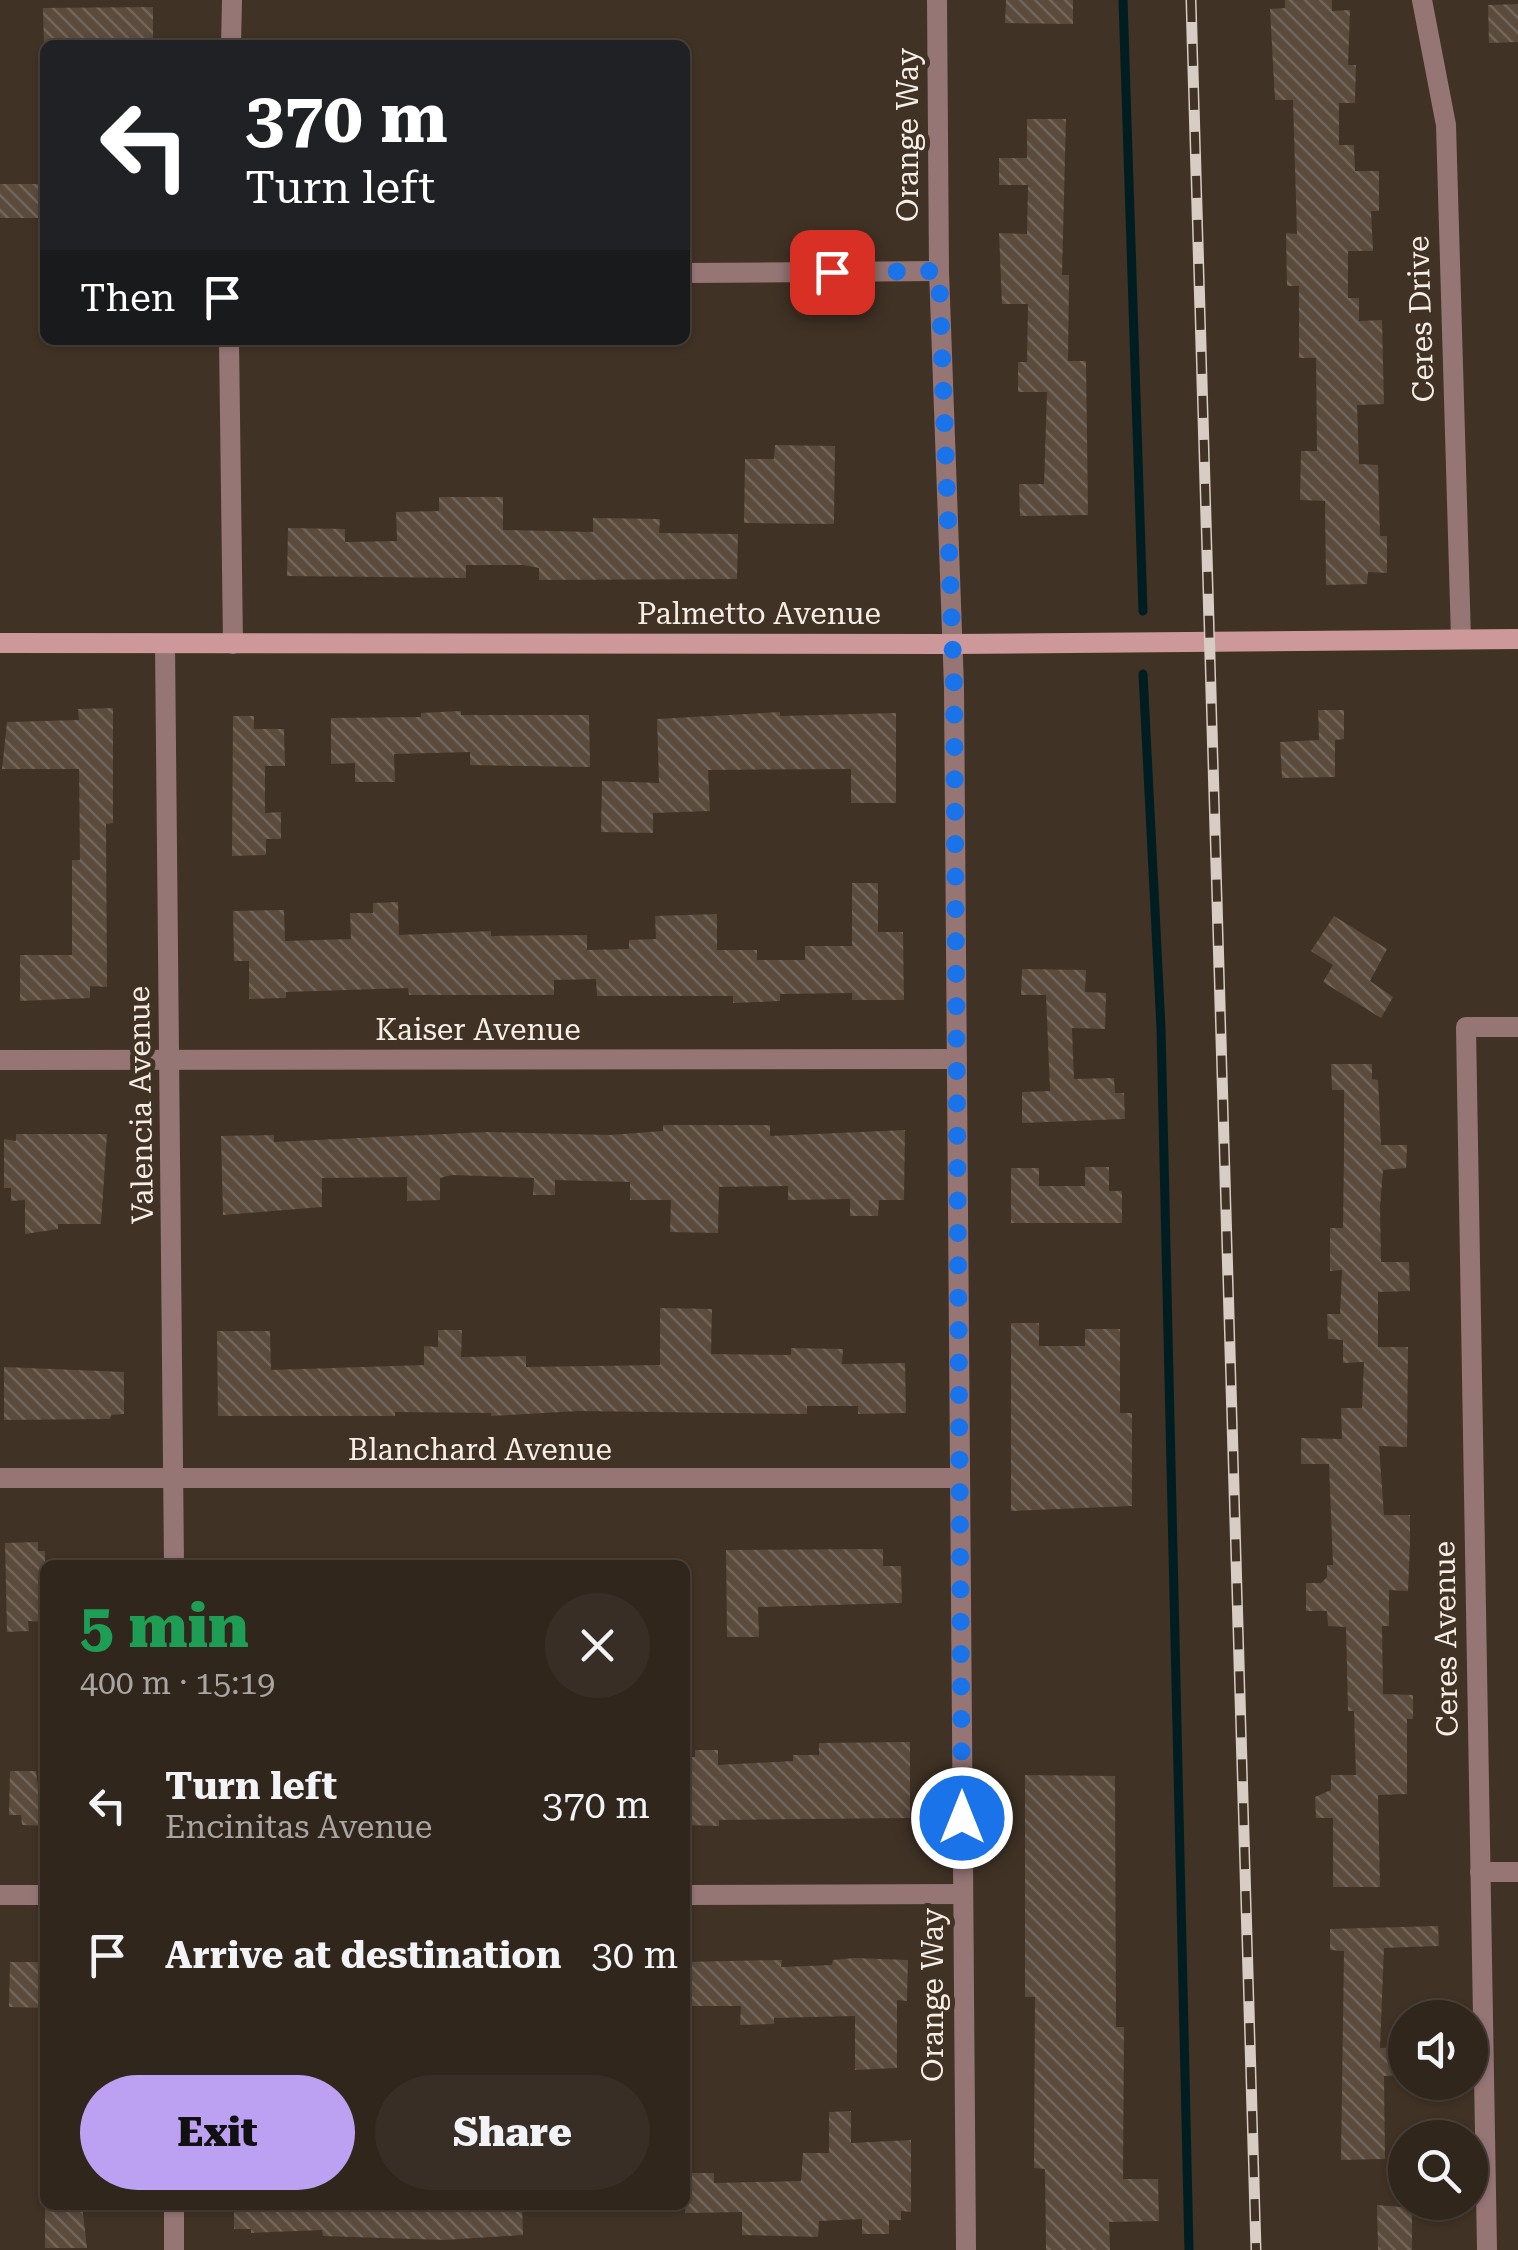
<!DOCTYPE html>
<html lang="en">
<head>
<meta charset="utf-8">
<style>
	:root { --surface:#30261c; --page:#382e25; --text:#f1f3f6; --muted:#a8a5a3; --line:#4b433b; --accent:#bca0f2 }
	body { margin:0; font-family:"Roboto Serif",serif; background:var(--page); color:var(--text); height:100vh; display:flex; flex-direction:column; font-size:38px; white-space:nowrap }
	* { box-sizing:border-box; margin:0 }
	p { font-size:32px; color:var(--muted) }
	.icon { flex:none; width:55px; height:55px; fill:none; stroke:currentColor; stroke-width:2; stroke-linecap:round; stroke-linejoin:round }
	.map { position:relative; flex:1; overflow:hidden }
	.details { position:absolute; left:40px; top:1560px; width:650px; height:650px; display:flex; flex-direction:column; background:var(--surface); border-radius:15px; box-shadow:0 2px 8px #0004,0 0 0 2px var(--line) }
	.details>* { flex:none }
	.hud { position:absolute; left:40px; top:40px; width:650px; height:305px; border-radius:15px; box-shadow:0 2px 8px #0004,0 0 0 2px var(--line); background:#202124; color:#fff; overflow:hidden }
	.controls { position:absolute; left:1388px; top:2000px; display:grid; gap:20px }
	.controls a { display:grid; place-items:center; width:100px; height:100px; border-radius:50%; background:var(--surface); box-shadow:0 2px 8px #0004,0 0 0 2px var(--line); font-size:50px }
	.pin { position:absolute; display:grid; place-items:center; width:85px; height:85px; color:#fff; margin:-42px; border-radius:20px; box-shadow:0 5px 15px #0006 }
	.me { position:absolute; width:110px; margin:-55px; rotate:0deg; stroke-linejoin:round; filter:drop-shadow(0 0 8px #0008) }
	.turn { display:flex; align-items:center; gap:35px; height:210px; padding:0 40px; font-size:45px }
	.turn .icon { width:130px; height:130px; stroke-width:2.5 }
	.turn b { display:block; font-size:70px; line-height:85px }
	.then { display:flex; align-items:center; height:95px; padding:0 40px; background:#0003; gap:20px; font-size:38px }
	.round { display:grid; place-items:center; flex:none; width:105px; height:105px; border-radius:52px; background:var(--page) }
	.headline { display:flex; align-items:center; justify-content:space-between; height:170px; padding:0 40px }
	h1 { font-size:60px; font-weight:800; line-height:75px; color:#1e9e55 }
	.cta { display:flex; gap:20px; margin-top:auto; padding:20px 40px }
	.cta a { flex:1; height:115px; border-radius:60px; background:var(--accent); color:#111; font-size:40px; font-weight:800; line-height:115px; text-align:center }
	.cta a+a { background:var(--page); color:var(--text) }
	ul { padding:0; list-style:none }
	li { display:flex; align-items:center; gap:30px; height:150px; padding:0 40px }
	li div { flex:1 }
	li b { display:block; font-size:38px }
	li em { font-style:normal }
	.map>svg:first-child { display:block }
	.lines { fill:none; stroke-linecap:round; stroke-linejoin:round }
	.stream { stroke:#001d21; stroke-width:9 }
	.building { fill:url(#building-back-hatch) }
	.street { stroke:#967575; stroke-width:20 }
	.secondary { stroke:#cc989a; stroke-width:20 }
	.rail-casing { stroke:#d7cdc4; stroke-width:11 }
	.rail { stroke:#403225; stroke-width:8; stroke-dasharray:22; stroke-linecap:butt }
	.route { stroke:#1a73e8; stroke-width:18; stroke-dasharray:0 32.4 }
	.labels { text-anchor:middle; stroke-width:10; stroke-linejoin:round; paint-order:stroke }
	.street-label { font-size:30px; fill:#f7eee6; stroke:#403225 }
</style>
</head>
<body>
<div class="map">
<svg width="1518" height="2250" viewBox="0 0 1518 2250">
	<defs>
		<pattern id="building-back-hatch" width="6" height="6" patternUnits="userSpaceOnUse" patternTransform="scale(2.5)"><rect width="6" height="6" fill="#5a4b3d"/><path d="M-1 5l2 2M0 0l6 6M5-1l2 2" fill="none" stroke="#726559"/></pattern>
	</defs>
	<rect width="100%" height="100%" fill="#403225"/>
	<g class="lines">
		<g class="stream">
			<path d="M1123 0 1143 611"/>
			<path d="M1143 674 1161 1028 1189 2250"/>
		</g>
	</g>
	<g class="building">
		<path d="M1006 0H1073V24L1005 23Z"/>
		<path d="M1285 0H1332V11L1350 10 1348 65H1356L1355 103H1339V145H1354L1355 171H1379V211H1371L1373 251H1348V298H1359V321L1382 320 1384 404 1357 405 1359 464 1378 465 1380 536H1387V573L1368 572 1367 584 1326 585 1325 501 1300 500 1301 451H1317L1316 358H1299V286H1287L1286 233 1297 234 1293 100H1275L1270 9 1285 8Z"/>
		<path d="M1518 4V42L1489 43 1488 5Z"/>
		<path d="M153 7V45H44L43 8Z"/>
		<path d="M1027 119H1066L1062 275H1069L1068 361H1086L1088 515 1020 516 1019 484H1044L1047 392H1018V362H1027L1028 304H1002L999 233 1027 234 1028 185H999V158H1027Z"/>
		<rect x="0" y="184" width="45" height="34"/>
		<path d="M775 445 835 446 834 524 744 523 745 459H774Z"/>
		<path d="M439 497H503V530L593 532V518L660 519 659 533 738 534 737 579 539 580V568L523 565H466V578L287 576 288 528 345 529V542L397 541 396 512 439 511Z"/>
		<path d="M113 708V823L106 824 107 987 90 986V998L20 1001V955H72V860H80L79 769H2L7 722 79 720 78 709Z"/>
		<path d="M1318 710H1344V739L1335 740V777L1282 778 1280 742 1319 740Z"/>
		<path d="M461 711V715H589L590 767 470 765V752L394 754 395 782H355V763L331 764V718L421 717V713Z"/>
		<path d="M780 712V716L896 713V803H851V769L708 770 710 811 653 813V833L601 832 602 781 659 783 657 719Z"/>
		<path d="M233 716H254V729H284L285 766H265V813L281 812V839H266V855L232 856Z"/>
		<path d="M852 883H878V932H903L904 1000H852V993L780 994V1001L733 1003V996H597L596 979 554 980V995H409L408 988 286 992V998L249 999V961H234L233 911 284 910 285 941 351 939 350 913H373V903L398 902 399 935 491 931V936L587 935V950L629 949V940L656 939 655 916 717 914V950H757V960H805V946H852Z"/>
		<path d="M1334 916 1387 949 1370 981 1393 997 1381 1018 1323 982 1333 965 1311 951Z"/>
		<path d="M1022 969 1086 970 1085 992 1106 993 1105 1029 1072 1028 1074 1079 1114 1078 1115 1093H1124L1125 1119 1022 1123V1092L1050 1091 1046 995H1021Z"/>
		<path d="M1331 1064H1372V1079L1378 1080 1381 1145H1407L1406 1168 1383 1170 1380 1207 1381 1262H1409L1410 1291 1378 1292V1347H1408L1407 1447 1379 1446 1384 1515H1410V1543L1408 1591 1389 1590V1626H1382L1383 1694 1413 1695V1719H1407V1794L1378 1795 1380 1887H1333V1818H1316L1315 1797 1331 1790V1775H1356L1354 1711H1348L1346 1627 1328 1626 1327 1611H1306V1583H1321L1327 1577V1565H1333L1329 1464H1301V1438L1342 1439 1341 1408H1362L1364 1362 1343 1363V1340L1328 1339 1327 1314H1340L1342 1270 1330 1271V1228H1343L1344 1154V1090H1332Z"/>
		<path d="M663 1125H770V1136L905 1130 904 1200H879L878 1216H850V1199L788 1200V1186L719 1187 718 1233 670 1232 671 1200H630V1182L555 1180V1195H533L534 1178 452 1175 440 1178V1200L407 1201V1177L322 1178V1207L223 1215 221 1136 274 1135V1142L487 1132 610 1135 663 1131Z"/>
		<path d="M16 1134H107L101 1224H58V1229L25 1234V1200L11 1201V1188H4V1139L16 1141Z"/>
		<path d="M1085 1167H1109V1191H1122V1223H1011V1168H1039V1186H1085Z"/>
		<path d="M660 1308 712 1309 711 1354 791 1355V1348L843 1349 842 1364 905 1363 906 1413 858 1414V1406H807V1414L579 1411 491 1416V1413L395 1412V1416H218L217 1331H270L271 1370 424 1365V1346L438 1347V1330H462L461 1357 526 1356V1367L660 1365Z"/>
		<path d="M1011 1323H1039V1346H1085V1329H1120V1413H1132V1506L1011 1511Z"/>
		<path d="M4 1367 124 1372V1414L111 1415 110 1419 4 1420Z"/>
		<path d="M38 1542V1551H45V1622L28 1621 29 1631 7 1632 5 1543Z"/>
		<path d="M883 1549V1566H901L902 1603 758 1607 759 1637H727L726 1550Z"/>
		<path d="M910 1742V1818L719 1820V1826L685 1825V1757H695V1750H718V1765L793 1761V1755H819V1743Z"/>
		<path d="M10 1771H36L39 1795H45V1826L22 1825 21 1815H9Z"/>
		<path d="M1025 1775 1115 1776 1116 2027H1124L1123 2179H1158L1159 2221 1109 2222 1110 2250H1046L1045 2169 1034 2168 1035 1997H1025Z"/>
		<path d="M1438 1926 1439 1946 1384 1948 1380 2048 1405 2047V2075L1384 2076 1385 2159 1341 2160 1344 1951 1330 1950V1929Z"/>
		<path d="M854 1958 908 1960 907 2001 897 2000V2068L855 2070V2016L774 2018V2024L740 2025 741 2006H685V1962L782 1960 781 1967 832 1965 833 1960Z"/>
		<path d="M10 1962H45V2008L9 2007Z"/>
		<path d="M851 2111V2143L911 2140V2212L901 2211V2220H889V2234H862V2219L819 2221 818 2237 742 2235V2212L685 2213V2173H714V2183L801 2181 803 2153H829V2112Z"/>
		<path d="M45 2205H82L87 2248H45Z"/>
		<path d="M234 2205H522L523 2235 444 2240 323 2236 322 2230 251 2233V2229H234Z"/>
		<path d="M1377 2205 1412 2208V2250H1378Z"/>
	</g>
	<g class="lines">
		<g class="street">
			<path d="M937 0 939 271 954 687 966 2250"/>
			<path d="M1422 0 1446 125 1461 639"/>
			<path d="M231 45 232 0"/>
			<path d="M685 273 939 271"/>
			<path d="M229 340 233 644"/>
			<path d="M165 644 174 1565"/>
			<path d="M0 1060 957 1059"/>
			<path d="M0 1478H959"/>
			<path d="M1480 1872H1518"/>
			<path d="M0 1895H45"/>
			<path d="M685 1895 963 1894"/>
			<path d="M174 2250V2205"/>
			<path d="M1487 2250 1466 1027H1518"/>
		</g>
		<path class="secondary" d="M0 643 951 644 1518 639"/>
		<g class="rail-casing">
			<path id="rail" d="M1191 0 1256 2250"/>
		</g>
		<use href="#rail" class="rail"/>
	</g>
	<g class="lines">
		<path class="route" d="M832 272 939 271 954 686 962 1818"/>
	</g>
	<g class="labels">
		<g class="street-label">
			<text transform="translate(908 135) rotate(-90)" y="10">Orange Way</text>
			<text transform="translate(1421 319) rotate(-92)" y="10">Ceres Drive</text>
			<text x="759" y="624">Palmetto Avenue</text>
			<text x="478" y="1040">Kaiser Avenue</text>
			<text transform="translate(141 1105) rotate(-91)" y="10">Valencia Avenue</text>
			<text x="480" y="1460">Blanchard Avenue</text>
			<text transform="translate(1446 1639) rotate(-91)" y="10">Ceres Avenue</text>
			<text transform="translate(933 1995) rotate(-90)" y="10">Orange Way</text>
		</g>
	</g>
</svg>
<div class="controls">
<a><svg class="icon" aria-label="sound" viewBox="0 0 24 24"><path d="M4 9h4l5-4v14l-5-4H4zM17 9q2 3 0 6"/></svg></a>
<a><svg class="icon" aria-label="search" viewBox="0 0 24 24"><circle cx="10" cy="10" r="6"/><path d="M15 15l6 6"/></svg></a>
</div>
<div class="pin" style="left:832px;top:272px;background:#d93025"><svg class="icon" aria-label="arrive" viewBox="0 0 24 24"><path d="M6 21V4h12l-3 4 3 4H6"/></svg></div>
<svg class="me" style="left:962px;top:1818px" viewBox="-20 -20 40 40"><circle r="17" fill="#1a73e8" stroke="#fff" stroke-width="3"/><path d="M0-11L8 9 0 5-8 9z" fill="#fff"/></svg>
<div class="hud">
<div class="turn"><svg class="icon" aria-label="left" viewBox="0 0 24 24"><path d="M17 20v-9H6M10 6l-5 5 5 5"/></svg><div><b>370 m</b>Turn left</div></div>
<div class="then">Then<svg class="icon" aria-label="arrive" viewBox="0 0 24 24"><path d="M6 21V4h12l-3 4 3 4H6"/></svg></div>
</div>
<section class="details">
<div class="headline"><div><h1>5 min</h1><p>400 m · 15:19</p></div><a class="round"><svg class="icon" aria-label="close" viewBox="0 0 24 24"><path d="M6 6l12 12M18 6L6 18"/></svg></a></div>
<ul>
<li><svg class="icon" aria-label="left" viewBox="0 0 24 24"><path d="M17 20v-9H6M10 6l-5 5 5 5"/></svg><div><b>Turn left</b><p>Encinitas Avenue</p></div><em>370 m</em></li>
<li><svg class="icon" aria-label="arrive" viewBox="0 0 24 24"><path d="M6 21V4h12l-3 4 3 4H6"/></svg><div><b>Arrive at destination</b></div><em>30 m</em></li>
</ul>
<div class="cta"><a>Exit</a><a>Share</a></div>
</section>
</div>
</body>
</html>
